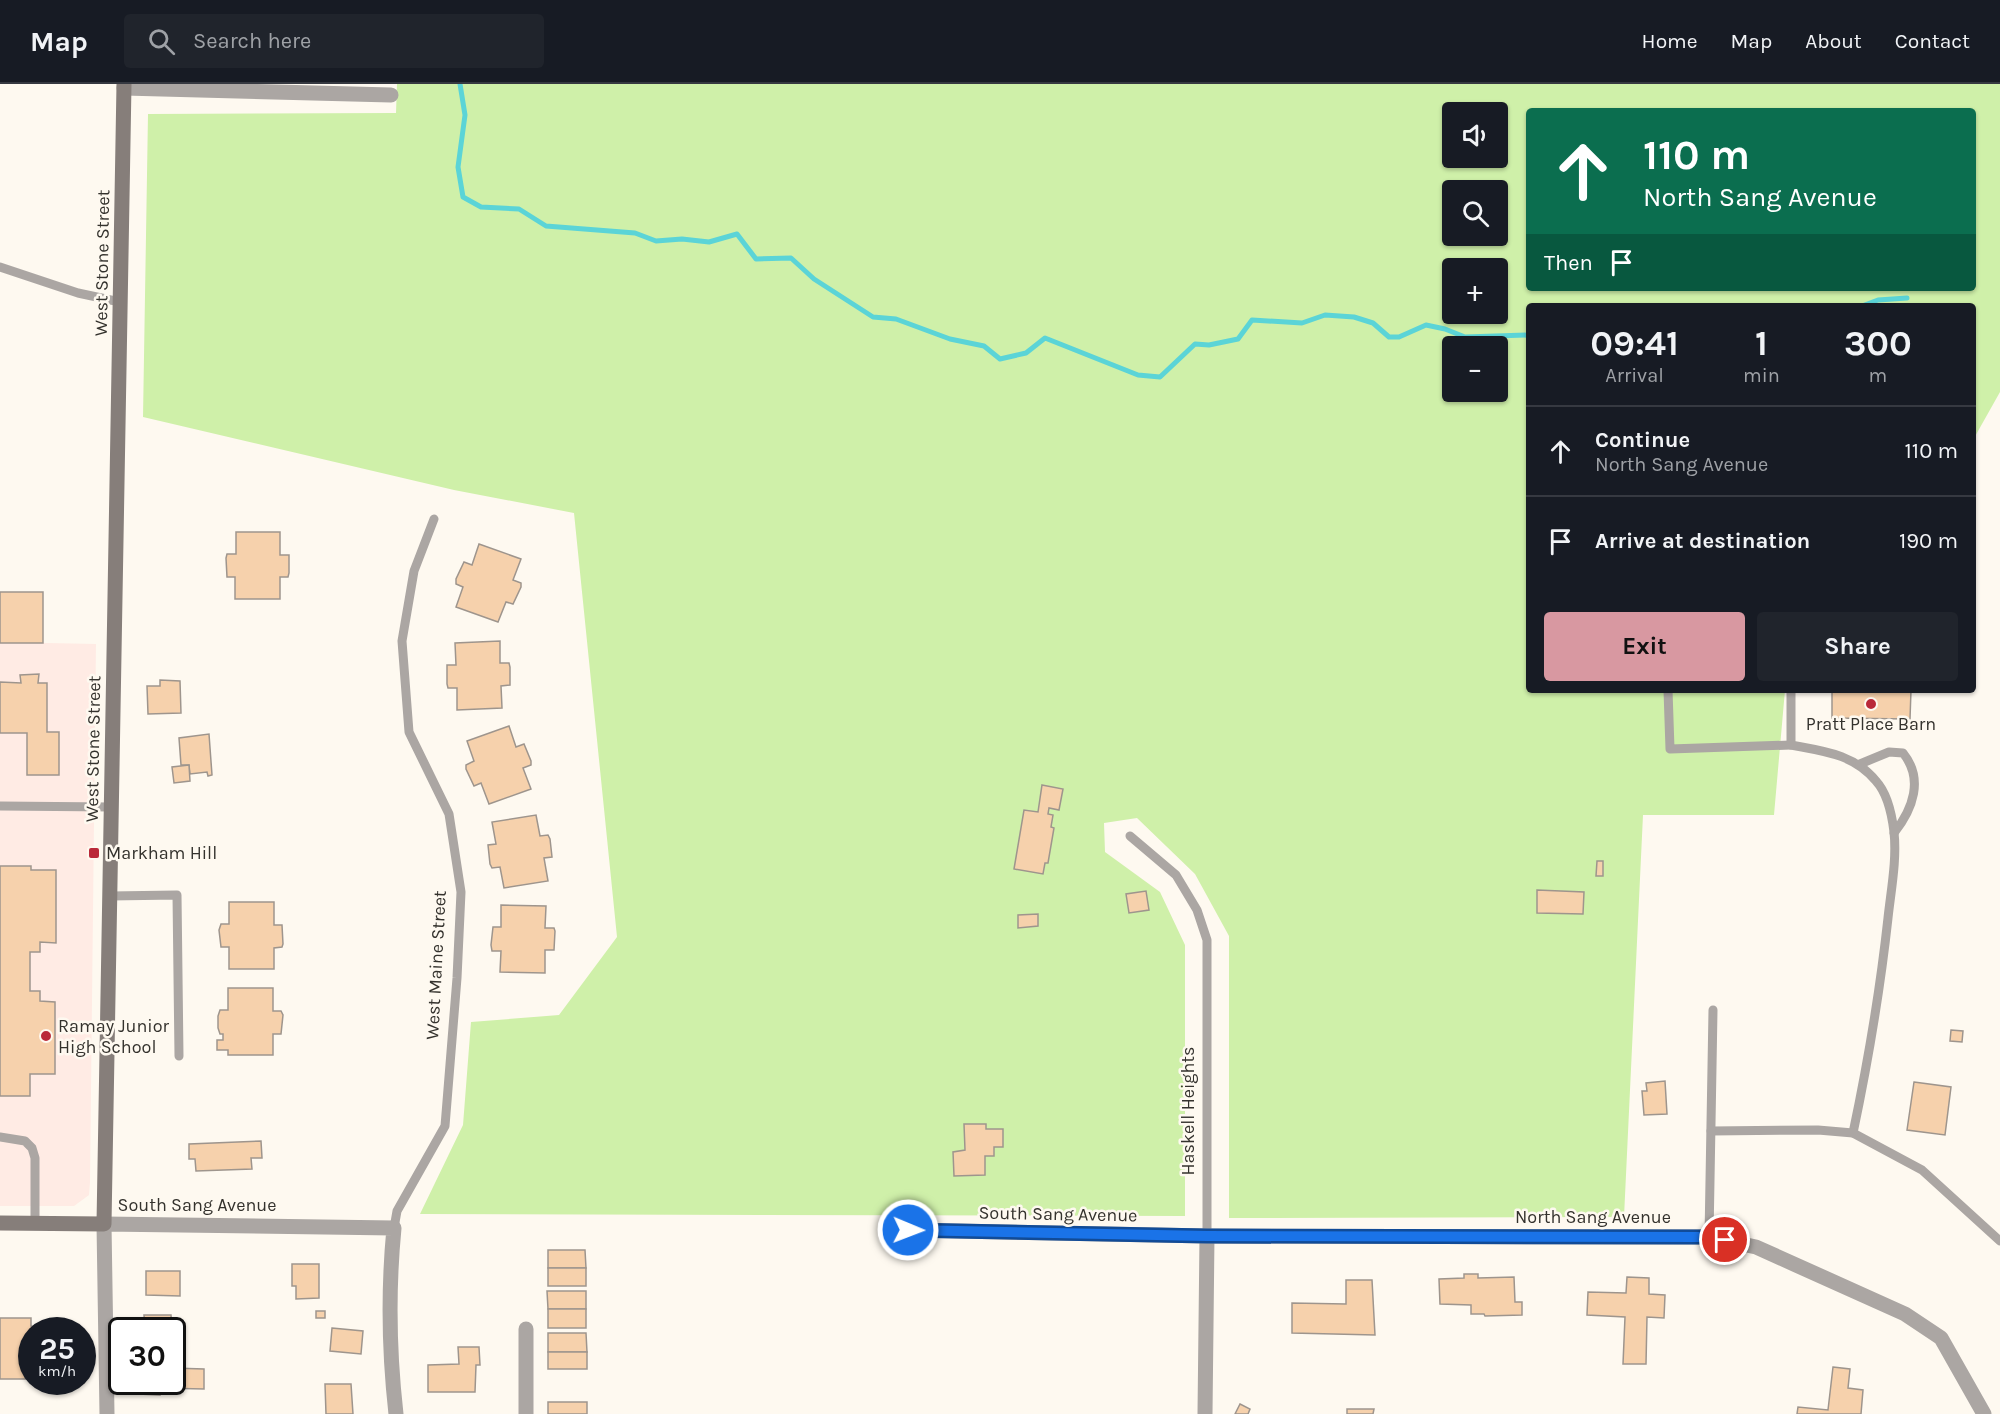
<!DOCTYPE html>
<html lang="en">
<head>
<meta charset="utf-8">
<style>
	:root { --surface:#171b24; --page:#20242c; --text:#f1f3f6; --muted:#9ea1a6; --line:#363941; --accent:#d898a1 }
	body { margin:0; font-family:Karla,sans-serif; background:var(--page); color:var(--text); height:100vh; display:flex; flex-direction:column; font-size:22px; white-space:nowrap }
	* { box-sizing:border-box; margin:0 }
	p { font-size:20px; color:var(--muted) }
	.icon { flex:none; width:33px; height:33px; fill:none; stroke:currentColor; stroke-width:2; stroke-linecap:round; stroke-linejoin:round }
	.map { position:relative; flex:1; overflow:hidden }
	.panel { position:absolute; left:1526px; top:219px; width:450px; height:390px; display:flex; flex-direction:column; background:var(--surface); border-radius:6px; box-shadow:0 2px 4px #0004 }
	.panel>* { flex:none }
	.top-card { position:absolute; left:1526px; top:24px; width:450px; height:183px; border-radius:6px; box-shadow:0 2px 4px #0004; background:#0b6e4f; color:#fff; overflow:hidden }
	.controls { position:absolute; left:1442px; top:18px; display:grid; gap:12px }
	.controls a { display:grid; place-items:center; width:66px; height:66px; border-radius:6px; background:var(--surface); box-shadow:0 2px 4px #0004; font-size:30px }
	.speed { position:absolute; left:18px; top:1233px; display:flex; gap:12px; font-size:30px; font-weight:700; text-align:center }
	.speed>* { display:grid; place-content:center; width:78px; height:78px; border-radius:50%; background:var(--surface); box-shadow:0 2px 4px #0004; line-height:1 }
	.speed small { font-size:15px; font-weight:400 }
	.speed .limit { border:3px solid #111; border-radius:9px; background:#fff; color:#111 }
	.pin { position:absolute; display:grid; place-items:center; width:51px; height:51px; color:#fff; margin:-26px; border:3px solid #fff; border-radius:50%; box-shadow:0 2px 6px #0007 }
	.me { position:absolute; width:66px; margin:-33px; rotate:91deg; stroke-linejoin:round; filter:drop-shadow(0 0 4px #0008) }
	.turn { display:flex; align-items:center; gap:21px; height:126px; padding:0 18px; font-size:27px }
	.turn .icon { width:78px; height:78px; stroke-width:2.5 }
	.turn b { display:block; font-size:42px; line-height:51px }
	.then { display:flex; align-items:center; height:57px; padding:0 18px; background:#0003; gap:12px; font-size:22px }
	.eta { display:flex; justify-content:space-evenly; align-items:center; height:102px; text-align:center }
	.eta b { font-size:36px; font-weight:700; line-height:42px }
	.button { display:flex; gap:12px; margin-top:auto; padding:12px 18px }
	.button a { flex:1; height:69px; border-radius:6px; background:var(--accent); color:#111; font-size:24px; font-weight:700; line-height:69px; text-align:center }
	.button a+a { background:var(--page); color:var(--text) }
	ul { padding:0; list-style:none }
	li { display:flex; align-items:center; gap:18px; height:90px; padding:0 18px; border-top:2px solid var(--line) }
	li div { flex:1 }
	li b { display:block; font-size:22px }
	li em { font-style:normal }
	header { display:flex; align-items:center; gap:36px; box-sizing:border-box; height:84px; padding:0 30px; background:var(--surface); border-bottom:2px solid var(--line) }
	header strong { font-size:28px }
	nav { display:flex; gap:33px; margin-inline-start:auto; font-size:21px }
	.search { width:420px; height:54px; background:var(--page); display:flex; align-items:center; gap:15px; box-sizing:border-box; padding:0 21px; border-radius:6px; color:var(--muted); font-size:22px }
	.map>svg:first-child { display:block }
	.education { fill:#ffebe4 }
	.green { fill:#cff0a9; fill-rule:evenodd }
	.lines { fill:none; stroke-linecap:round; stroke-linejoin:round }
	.stream { stroke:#5bd4d7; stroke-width:5 }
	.building { fill:#f6d1ac; stroke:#9e958d; stroke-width:1.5 }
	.lane { stroke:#aba6a3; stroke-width:9 }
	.street { stroke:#aba6a3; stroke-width:15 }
	.secondary { stroke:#867e7a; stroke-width:15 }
	.route-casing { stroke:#114b97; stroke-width:15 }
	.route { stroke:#1a73e8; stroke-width:10 }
	.poi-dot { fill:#ba2939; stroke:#fef9f0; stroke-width:2 }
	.labels { text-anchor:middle; stroke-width:5; stroke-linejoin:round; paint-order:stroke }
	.street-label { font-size:18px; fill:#34322d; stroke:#fef9f0 }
	.poi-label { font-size:18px; fill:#34322d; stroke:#fef9f0; text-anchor:start }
</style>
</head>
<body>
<header>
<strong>Map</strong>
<div class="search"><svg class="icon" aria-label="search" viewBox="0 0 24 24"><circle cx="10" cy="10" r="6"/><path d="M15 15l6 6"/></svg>Search here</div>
<nav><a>Home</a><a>Map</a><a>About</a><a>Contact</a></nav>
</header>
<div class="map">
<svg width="2000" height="1330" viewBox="0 0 2000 1330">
	<rect width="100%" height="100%" fill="#fef9f0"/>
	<path class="education" d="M0 558 96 560 90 1098 89 1111 74 1122H0Z"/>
	<path class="green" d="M397 0H2000V308L1973 356 1972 222H1528V606H1785L1774 731H1643L1624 1133 1229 1134V852L1195 790 1137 734 1104 739 1105 768 1160 808 1185 861V1132L420 1130 463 1041 471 938 559 931 617 853 574 429 454 406 143 333 148 30 396 29ZM1528 27H1972V204H1528ZM1452 28H1497V74H1452ZM1452 106H1497V152H1452ZM1452 184H1497V230H1452ZM1452 262H1497V308H1452Z"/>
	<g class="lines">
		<g class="stream">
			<path d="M460 0 465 31 458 83 463 113 481 123 519 125 546 142 635 149 656 157 682 155 709 158 737 150 756 175 791 174 814 195 873 233 896 235 950 255 984 262 1000 275 1026 269 1045 254 1138 291 1160 293 1195 260 1209 261 1238 255 1252 236 1302 239 1325 231 1354 233 1373 239 1389 253H1399L1426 241 1445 245 1465 253 1528 251"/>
			<path d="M1862 222 1878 216 1907 214"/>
		</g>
	</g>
	<g class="building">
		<path d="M236 448H280V471H289V489L288 493H280V515H235V493H227L226 474 227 470H236Z"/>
		<path d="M479 460 521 475 513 496 521 499V503L513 520 506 518 498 538 456 523 463 503 456 500V495L464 478 472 481Z"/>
		<rect x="0" y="508" width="43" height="51"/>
		<path d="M500 557V579H509L510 583V601L501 602 502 624 457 626V604H448L447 600V581H456L455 559Z"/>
		<path d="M39 590 38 599H47V648H59V691H27V649H0V598L21 599 20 591Z"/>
		<path d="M160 596 180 597 181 629 148 630 147 602H160Z"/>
		<path d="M1832 606H1911L1910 635 1832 634Z"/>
		<path d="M509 642 516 663 524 660 531 677V681L523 684 531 705 489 720 481 699 474 702 466 685V681L474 677 467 657Z"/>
		<path d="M209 650 212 691 208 692 207 688 190 690 189 681H181L179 654Z"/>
		<path d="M189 681 190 697 174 699 172 683Z"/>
		<path d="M1042 701 1063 705 1059 726 1049 724 1048 730 1053 731 1051 743 1054 744 1048 779H1045L1043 790 1014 785 1024 726 1038 728Z"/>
		<path d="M536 731 540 752 548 751 550 755 552 773 544 774 548 797 504 804 500 783 492 784 490 780 488 761 496 760 492 738Z"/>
		<path d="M1597 777H1603V792H1596Z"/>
		<path d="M0 782H31V786H56V859L40 858V868H30V907H40V917L55 918V990H30V1012H0Z"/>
		<path d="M1537 806 1584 808 1583 830 1537 829Z"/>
		<path d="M1146 807 1149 826 1129 829 1126 810Z"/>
		<path d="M229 818H274V841H282L283 860 282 863 274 864V885H229V863H221L219 846 221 840H229Z"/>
		<path d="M501 821 546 822 545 844H554L555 847 554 866H545V889L500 888 501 867H492L491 861 493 843H501Z"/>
		<path d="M1038 830V842L1018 844V831Z"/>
		<path d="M228 904H273V927H281L283 931 281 950H273V971H228V966H217V956H223V950H220L218 944V932L220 926H228Z"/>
		<path d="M1951 946 1963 947 1962 958 1950 957Z"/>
		<path d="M1665 997 1667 1030 1644 1031 1642 1007H1647L1646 999Z"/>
		<path d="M1914 998 1951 1003 1945 1051 1907 1046Z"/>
		<path d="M964 1040H986V1045H1003V1063H994V1072H985V1091L954 1092 953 1068 965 1066Z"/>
		<path d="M261 1057 262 1074H251L252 1085 196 1087 195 1075H189V1060Z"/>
		<path d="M548 1166H585L586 1184H548Z"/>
		<path d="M292 1180H319V1214L296 1215V1202H292Z"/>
		<rect x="548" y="1184" width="38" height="18"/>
		<path d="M146 1187H180V1212L146 1211Z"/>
		<path d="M1464 1190H1478V1194L1514 1193 1515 1218H1522V1231L1485 1232 1484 1230H1471V1221L1440 1220 1439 1195 1464 1194Z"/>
		<path d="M1627 1193 1649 1194V1210L1665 1211 1664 1234 1647 1233 1646 1280H1623L1625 1233 1587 1231 1588 1208 1626 1209Z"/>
		<path d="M1346 1196H1372L1375 1251 1292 1249V1219L1346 1220Z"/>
		<path d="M547 1207H586V1225H548Z"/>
		<rect x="548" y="1225" width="38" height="19"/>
		<rect x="316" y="1227" width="9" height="7"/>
		<path d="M144 1231H171L172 1246H145Z"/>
		<path d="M0 1234H31V1242L54 1243V1246H32L30 1295H0Z"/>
		<path d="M332 1244 363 1247 361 1270 330 1267Z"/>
		<path d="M548 1249H586L587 1268H548Z"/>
		<path d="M458 1263H479L480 1281H476L475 1308H428V1281L459 1280Z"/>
		<rect x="548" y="1268" width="39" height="17"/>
		<path d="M1833 1283 1850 1285 1848 1304 1863 1306 1861 1330H1797L1798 1323 1828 1326Z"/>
		<path d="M172 1284 204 1285V1305L160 1304V1311L138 1310 136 1298H172Z"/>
		<path d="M325 1300H351L353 1330H326Z"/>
		<rect x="548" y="1318" width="39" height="12"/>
		<path d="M1240 1320 1250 1325 1248 1330H1235Z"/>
		<path d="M1347 1325H1374L1373 1330H1347Z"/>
	</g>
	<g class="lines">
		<g class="lane">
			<path d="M0 183 78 209 120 218"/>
			<path d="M1668 606 1670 665 1791 661"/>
			<path d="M1791 606V661C1823 667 1854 670 1876 697 1888 710 1892 731 1894 748 1897 776 1891 806 1888 834 1880 907 1868 978 1853 1049"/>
			<path d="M1860 680 1889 668 1903 669C1924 695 1913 725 1894 749"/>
			<path d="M0 722 111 723"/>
			<path d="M1130 752 1176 791 1197 826 1207 856V1152"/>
			<path d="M110 812 177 811 179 972"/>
			<path d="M1711 1047 1818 1046 1853 1049 1922 1086 2000 1157"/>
			<path d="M0 1053 25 1057 32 1064 35 1074V1139"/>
			<path d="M394 1144 397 1127 445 1042 457 894 461 808 449 730 409 648 402 557 414 487 434 435"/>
			<path d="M1709 1153 1713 926"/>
		</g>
		<g class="street">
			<path d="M124 4 391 11"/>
			<path d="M908 1146 1207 1152 1709 1153 1756 1163 1905 1230 1941 1254 1984 1330"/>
			<path d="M107 1330 104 1140 394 1144C388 1206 389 1268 396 1330"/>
			<path d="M526 1330V1245"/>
			<path d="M1205 1330 1207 1152"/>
		</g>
		<path class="secondary" d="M0 1139 104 1140 124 0"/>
	</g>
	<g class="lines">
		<g class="route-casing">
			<path id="route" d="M908 1146 1207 1152 1709 1153 1725 1156"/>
		</g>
		<use href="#route" class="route"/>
	</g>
	<g class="poi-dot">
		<circle cx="1871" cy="620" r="6"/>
		<rect x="88" y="763" width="12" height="12" rx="3"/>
		<circle cx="46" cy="952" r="6"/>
	</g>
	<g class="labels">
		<g class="street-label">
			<text transform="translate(102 179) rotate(-89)" y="6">West Stone Street</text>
			<text transform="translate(93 665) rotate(-89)" y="6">West Stone Street</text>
			<text transform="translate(436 881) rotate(-87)" y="6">West Maine Street</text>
			<text transform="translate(1188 1027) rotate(-90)" y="6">Haskell Heights</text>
			<text x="197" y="1127">South Sang Avenue</text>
			<text transform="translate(1058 1130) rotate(1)" y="6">South Sang Avenue</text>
			<text x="1593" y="1139">North Sang Avenue</text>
		</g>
		<g class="poi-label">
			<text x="1871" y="646" text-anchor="middle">Pratt Place Barn</text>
			<text x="106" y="775">Markham Hill</text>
			<text x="58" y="948">Ramay Junior<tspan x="58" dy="21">High School</tspan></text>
		</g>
	</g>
</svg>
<div class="controls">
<a><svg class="icon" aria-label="sound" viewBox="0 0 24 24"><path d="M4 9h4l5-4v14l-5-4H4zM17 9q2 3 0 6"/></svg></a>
<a><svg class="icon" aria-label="search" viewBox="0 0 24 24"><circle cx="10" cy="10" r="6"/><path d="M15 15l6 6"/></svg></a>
<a>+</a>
<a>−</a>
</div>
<div class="speed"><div>25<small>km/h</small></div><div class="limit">30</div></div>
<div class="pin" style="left:1725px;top:1156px;background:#d93025"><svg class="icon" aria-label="arrive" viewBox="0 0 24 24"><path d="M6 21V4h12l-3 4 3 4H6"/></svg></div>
<svg class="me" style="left:908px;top:1146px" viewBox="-20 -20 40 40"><circle r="17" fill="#1a73e8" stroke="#fff" stroke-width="3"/><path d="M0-11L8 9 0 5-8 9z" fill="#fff"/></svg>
<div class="top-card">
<div class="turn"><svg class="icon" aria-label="ahead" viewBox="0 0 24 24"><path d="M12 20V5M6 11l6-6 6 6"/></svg><div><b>110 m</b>North Sang Avenue</div></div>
<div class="then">Then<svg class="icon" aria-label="arrive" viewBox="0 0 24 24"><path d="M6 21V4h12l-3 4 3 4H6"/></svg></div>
</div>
<section class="panel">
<div class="eta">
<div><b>09:41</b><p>Arrival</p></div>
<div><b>1</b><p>min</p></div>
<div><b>300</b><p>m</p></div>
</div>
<ul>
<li><svg class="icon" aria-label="ahead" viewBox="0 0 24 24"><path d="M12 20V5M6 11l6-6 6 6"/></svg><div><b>Continue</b><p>North Sang Avenue</p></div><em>110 m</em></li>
<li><svg class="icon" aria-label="arrive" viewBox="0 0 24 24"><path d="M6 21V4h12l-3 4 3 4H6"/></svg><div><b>Arrive at destination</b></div><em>190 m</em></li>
</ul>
<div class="button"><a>Exit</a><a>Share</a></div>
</section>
</div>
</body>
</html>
